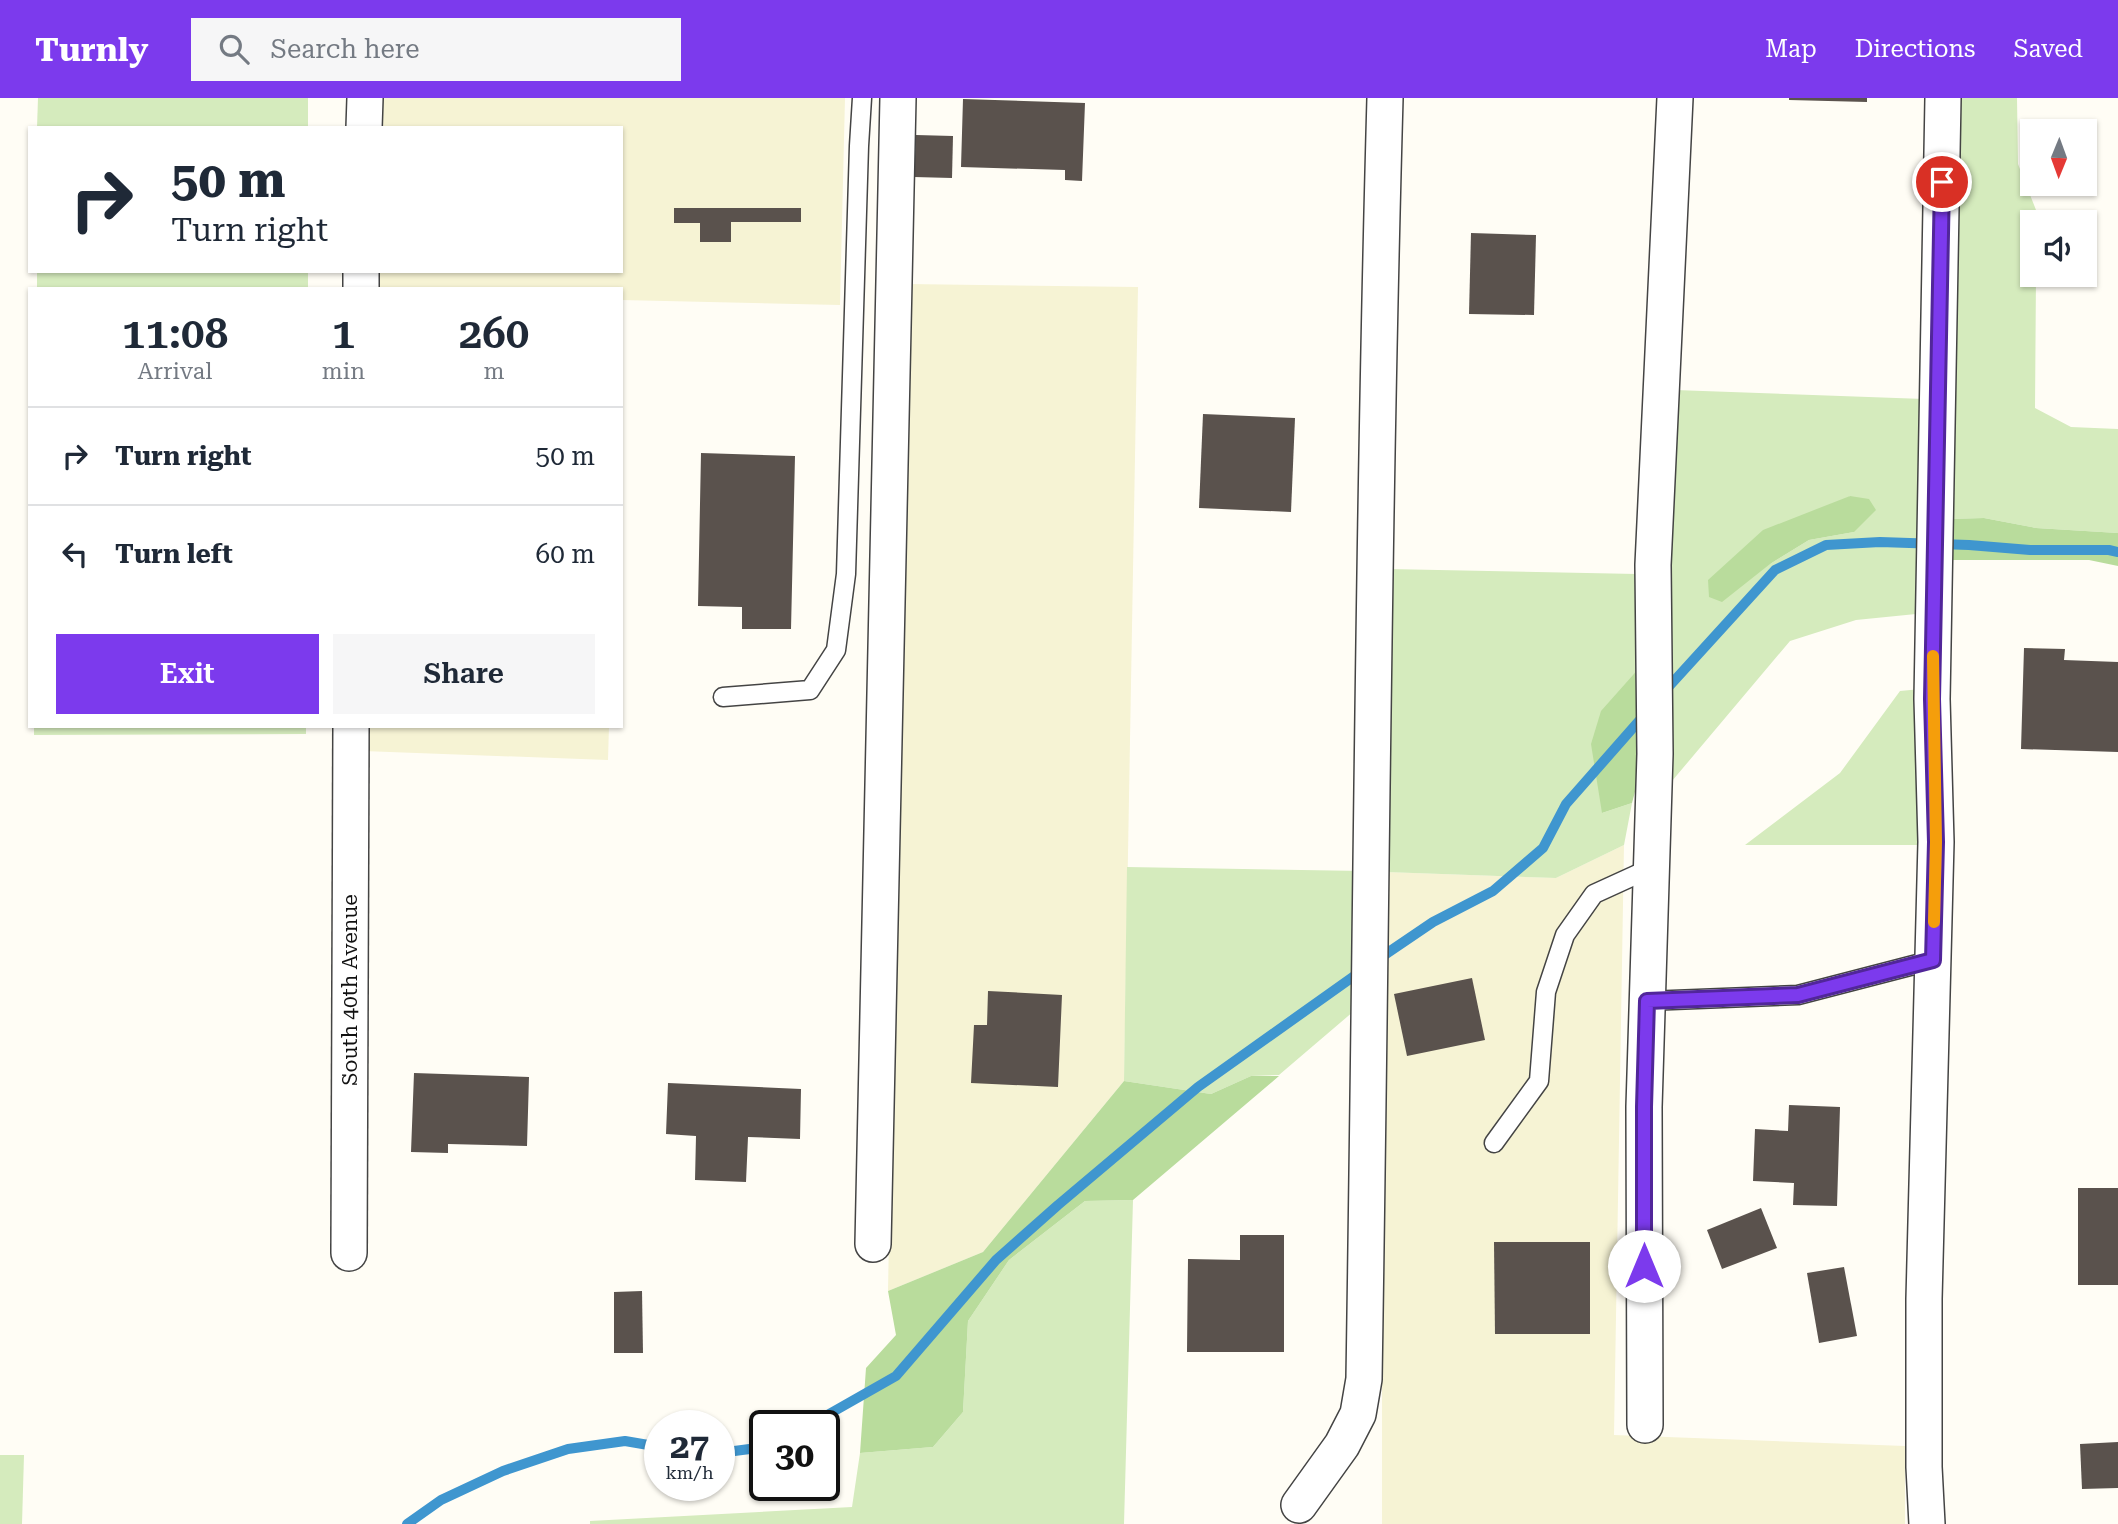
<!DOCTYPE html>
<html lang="en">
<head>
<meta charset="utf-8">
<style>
	:root { --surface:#fff; --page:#f6f6f7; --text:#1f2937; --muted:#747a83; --line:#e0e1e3; --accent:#7c3aed }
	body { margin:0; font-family:"Roboto Serif",serif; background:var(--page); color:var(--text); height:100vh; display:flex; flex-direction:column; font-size:26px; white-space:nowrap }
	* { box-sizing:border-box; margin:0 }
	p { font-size:23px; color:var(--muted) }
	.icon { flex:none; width:38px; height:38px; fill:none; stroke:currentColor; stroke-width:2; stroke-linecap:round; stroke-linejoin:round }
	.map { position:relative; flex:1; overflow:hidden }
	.panel { position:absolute; left:28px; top:189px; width:595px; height:441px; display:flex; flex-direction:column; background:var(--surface); border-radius:0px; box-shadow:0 2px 5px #0004 }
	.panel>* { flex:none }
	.hud { position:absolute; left:28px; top:28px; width:595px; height:147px; border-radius:0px; box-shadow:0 2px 5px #0004; background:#fff; color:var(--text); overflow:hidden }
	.needle { width:46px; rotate:181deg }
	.controls { position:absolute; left:2020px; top:21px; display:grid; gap:14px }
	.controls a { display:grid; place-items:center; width:77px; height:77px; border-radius:0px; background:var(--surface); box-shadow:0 2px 5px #0004; font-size:35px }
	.speed { position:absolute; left:644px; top:1312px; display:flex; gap:14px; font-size:35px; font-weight:700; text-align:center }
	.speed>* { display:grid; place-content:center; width:91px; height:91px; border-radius:50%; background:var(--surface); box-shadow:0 2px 5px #0004; line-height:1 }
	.speed small { font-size:18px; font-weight:400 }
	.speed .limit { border:4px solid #111; border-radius:10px; background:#fff; color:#111 }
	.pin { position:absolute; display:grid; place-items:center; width:60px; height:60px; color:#fff; margin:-30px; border:4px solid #fff; border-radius:50%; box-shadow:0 2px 7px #0007 }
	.me { position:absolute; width:77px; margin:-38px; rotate:0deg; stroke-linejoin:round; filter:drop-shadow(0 0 5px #0008) }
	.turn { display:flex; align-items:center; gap:24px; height:147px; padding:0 28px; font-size:32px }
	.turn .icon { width:91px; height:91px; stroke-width:2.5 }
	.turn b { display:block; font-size:49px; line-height:60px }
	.eta { display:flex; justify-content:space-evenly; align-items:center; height:119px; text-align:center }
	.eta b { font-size:42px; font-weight:600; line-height:49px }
	.action { display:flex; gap:14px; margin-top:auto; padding:14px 28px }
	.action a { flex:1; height:80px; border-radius:0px; background:var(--accent); color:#fff; font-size:28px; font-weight:600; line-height:80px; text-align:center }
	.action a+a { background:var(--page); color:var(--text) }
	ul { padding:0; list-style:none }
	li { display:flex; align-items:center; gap:21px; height:98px; padding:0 28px; border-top:2px solid var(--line) }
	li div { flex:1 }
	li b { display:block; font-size:26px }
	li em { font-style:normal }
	header { display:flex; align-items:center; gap:42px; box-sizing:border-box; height:98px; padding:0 35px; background:var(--accent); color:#fff }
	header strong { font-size:33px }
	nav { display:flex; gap:38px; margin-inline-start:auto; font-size:24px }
	.search { width:490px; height:63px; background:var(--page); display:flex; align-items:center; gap:18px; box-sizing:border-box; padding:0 24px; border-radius:0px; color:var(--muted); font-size:26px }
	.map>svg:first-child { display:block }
	.farmland { fill:#f6f3d4 }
	.green { fill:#d5ebbd; fill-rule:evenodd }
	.forest { fill:#b9dc9c }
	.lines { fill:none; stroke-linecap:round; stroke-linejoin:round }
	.stream { stroke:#3f96cf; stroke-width:10 }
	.building { fill:#5a524d }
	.lane-casing { stroke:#444; stroke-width:21 }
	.street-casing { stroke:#444; stroke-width:38 }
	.lane { stroke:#fff; stroke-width:18 }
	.street { stroke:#fff; stroke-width:35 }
	.route-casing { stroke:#51269a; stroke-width:18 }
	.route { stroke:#7c3aed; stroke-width:12 }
	.slow { stroke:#f59e0b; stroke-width:12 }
	.labels { text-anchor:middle; stroke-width:7; stroke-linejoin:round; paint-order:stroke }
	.street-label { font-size:21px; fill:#111; stroke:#fff }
</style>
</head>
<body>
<header>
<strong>Turnly</strong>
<div class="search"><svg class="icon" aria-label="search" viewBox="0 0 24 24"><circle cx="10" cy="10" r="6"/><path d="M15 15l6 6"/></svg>Search here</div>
<nav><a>Map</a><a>Directions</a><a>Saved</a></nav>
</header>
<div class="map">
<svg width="2118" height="1426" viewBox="0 0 2118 1426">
	<rect width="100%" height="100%" fill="#fffdf5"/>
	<g class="farmland">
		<path d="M378 0H845L840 207 621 202V191H373L374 173H621V30H377Z"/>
		<path d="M907 186 1138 189 1124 983 983 1154 888 1193Z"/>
		<path d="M363 628H609L608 662 363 653Z"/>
		<path d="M1624 747 1614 1337 1905 1348V1426H1382V889L1385 774 1556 780Z"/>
	</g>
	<g class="green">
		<path d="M38 0H308V30H37Z"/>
		<path d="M1955 0H2017L2018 66 2036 112V124H2032V177H2036L2035 310 2071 329 2118 331V435L2036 430 1984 420 1948 421Z"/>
		<rect x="37" y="173" width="271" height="18"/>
		<path d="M1675 292 1924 301 1916 516 1856 522 1790 543 1672 683 1661 476ZM1850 398 1854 434 1809 442 1770 466Z"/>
		<path d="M1388 471 1637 476 1641 568 1602 715 1632 705 1624 747 1556 780 1385 774Z"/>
		<path d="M1921 591 1923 747H1745L1840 675 1900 593Z"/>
		<path d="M34 628H306V636L34 637Z"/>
		<path d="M1127 769 1364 773 1361 907 1279 977 1251 978 1211 996 1124 983Z"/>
		<path d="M1133 1102 1124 1426H590V1423L852 1409 860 1355 933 1349 963 1314 968 1223 1009 1162 1085 1103Z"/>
		<path d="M0 1357H24L22 1426H0Z"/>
	</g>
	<g class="forest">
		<path d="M1850 398 1869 401 1876 412 1854 434 1809 442 1770 466 1722 504 1709 499 1708 482 1763 432Z"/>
		<path d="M1984 420 2036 430 2118 435V468L2089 462H1949L1948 421Z"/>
		<path d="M1641 568 1646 653 1632 705 1602 715 1591 646 1601 613Z"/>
		<path d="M1251 978H1279L1133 1102 1085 1103 1009 1162 968 1223 963 1314 933 1349 860 1355 866 1270 896 1237 888 1193 983 1154 1124 983 1211 996Z"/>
	</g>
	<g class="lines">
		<g class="stream">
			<path d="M1663 595 1775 472 1826 447 1880 444 1969 447 2030 452H2109L2118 454"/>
			<path d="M1377 862 1433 824 1493 793 1543 750 1566 706 1646 615"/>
			<path d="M808 1328 896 1278 996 1162 1058 1107 1198 989 1364 871"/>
			<path d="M719 1355 765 1349"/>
			<path d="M407 1426 441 1402 503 1373 568 1351 625 1343 660 1349"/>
		</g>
	</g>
	<g class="building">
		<path d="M1789 0H1867V4L1789 2Z"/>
		<path d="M963 1 1085 5 1082 83 1065 82V72L961 69Z"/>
		<path d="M916 37 953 38 952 80 914 79Z"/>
		<path d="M674 110H801V124H731V144H700V125H674Z"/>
		<path d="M1471 135 1536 137 1534 217 1469 216Z"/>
		<path d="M1203 316 1295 320 1291 414 1199 410Z"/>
		<path d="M701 355 795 358 791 531H742V509L698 508Z"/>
		<path d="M2024 550 2065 551 2064 562 2118 564V654L2021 651Z"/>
		<path d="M1472 880 1485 942 1407 958 1394 896Z"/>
		<path d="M988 893 1062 897 1058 989 971 985 974 927H987Z"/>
		<path d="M414 975 529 979 527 1048 448 1046V1055L411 1054Z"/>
		<path d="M668 985 801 991 800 1041 748 1039 746 1084 695 1082 696 1038 666 1036Z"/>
		<path d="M1789 1007 1840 1009 1837 1108 1793 1107 1794 1085 1753 1083 1755 1031 1788 1033Z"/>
		<rect x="2078" y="1090" width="40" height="97"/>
		<path d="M1761 1110 1777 1150 1722 1171 1707 1132Z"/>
		<path d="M1240 1137H1284V1254H1187L1188 1161 1240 1162Z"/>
		<path d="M1494 1144H1590V1236H1495Z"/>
		<path d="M1844 1169 1857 1238 1819 1245 1807 1175Z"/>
		<path d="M642 1193 643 1255H614V1194Z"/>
		<path d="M2118 1344V1390L2082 1391 2080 1346Z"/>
	</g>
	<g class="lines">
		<g class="lane-casing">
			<g id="lane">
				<path d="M723 599 810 592 836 552 846 476 859 48 862 0"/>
				<path d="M1647 903 1798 897 1933 862"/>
				<path d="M1494 1045 1539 983 1546 894 1565 837 1594 796 1651 770"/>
			</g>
		</g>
		<g class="street-casing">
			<g id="street">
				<path d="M364 30 365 0"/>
				<path d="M361 191V173"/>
				<path d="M873 1146 898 0"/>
				<path d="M349 1155 351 628"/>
				<path d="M1645 1327 1644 1009 1655 656 1653 467 1675 0"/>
				<path d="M1299 1407 1342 1347 1358 1316 1364 1281C1371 854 1373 427 1385 0"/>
				<path d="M1927 1426 1924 1369V1201L1936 744 1932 601 1943 0"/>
			</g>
		</g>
		<use href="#lane" class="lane"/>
		<use href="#street" class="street"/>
	</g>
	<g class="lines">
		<g class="route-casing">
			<path id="route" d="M1644 1168V1009L1647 903 1798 897 1933 862 1936 744 1932 601 1942 84"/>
		</g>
		<use href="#route" class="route"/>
		<path class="slow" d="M1933 558 1936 744 1934 824"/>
	</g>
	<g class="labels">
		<g class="street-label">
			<text transform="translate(350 892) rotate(-90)" y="7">South 40th Avenue</text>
		</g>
	</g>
</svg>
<div class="controls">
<a><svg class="needle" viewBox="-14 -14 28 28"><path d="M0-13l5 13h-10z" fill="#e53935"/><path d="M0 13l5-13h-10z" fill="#747a83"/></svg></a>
<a><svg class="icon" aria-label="sound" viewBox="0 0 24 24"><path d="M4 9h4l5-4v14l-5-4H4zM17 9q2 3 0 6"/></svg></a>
</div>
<div class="speed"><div>27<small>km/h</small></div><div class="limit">30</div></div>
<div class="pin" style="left:1942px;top:84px;background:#d93025"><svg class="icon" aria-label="arrive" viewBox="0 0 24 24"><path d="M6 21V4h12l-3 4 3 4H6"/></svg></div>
<svg class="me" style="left:1644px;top:1168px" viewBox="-20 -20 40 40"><circle r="19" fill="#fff"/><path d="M0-13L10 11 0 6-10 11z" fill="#7c3aed"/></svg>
<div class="hud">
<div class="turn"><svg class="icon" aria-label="right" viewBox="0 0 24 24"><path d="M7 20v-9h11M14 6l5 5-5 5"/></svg><div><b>50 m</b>Turn right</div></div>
</div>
<section class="panel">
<div class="eta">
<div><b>11:08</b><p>Arrival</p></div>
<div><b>1</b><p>min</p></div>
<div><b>260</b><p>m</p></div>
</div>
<ul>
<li><svg class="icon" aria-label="right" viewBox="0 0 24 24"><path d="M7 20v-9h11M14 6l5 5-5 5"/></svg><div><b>Turn right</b></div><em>50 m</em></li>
<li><svg class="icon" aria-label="left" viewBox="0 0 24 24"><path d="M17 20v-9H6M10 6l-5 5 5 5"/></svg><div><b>Turn left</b></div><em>60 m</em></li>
</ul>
<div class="action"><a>Exit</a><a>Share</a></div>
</section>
</div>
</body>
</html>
